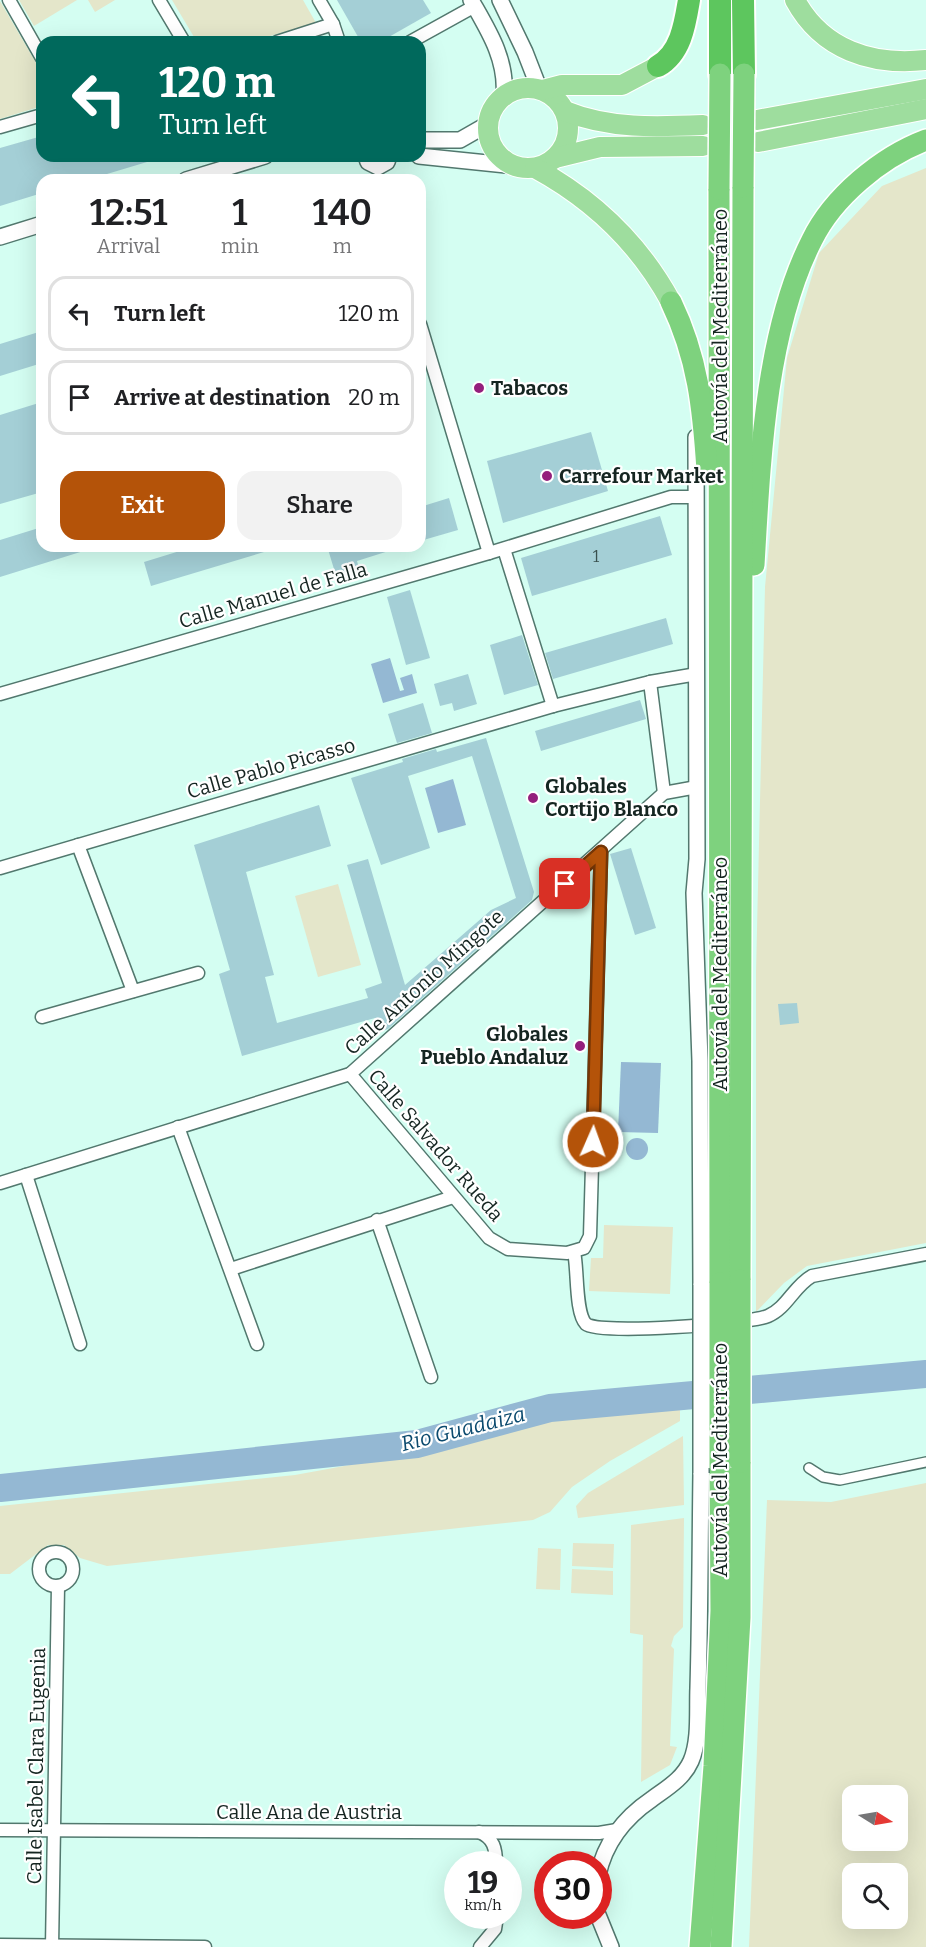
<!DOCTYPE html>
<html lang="en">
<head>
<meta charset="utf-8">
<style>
	:root { --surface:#fff; --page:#f2f2f2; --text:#202124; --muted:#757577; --line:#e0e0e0; --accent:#b45309 }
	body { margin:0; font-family:Bitter,serif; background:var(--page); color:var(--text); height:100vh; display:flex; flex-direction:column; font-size:22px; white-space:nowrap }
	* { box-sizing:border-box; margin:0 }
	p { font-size:20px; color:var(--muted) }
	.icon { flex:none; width:33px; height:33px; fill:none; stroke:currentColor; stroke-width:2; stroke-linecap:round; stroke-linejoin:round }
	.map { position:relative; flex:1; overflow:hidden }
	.sheet { position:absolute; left:36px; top:174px; width:390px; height:378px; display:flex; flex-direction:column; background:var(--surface); border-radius:18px; box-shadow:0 6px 24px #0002 }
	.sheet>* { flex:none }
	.hud { position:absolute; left:36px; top:36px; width:390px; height:126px; border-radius:18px; box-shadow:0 6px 24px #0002; background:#00695c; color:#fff; overflow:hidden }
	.needle { width:39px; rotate:101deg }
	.tools { position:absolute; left:842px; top:1785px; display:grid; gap:12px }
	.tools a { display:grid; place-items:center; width:66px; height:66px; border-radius:12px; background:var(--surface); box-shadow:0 6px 24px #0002; font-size:30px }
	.speed { position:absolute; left:444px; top:1851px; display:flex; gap:12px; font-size:30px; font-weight:700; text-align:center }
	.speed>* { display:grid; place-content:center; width:78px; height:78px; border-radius:50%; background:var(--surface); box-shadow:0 6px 24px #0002; line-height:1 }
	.speed small { font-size:15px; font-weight:400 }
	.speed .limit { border:9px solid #d22; background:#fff; color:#111 }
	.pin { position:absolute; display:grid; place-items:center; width:51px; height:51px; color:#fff; margin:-26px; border-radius:12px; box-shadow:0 3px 9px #0006 }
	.me { position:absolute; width:66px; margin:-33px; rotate:2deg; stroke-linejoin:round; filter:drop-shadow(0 0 4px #0008) }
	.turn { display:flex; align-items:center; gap:21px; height:126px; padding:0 24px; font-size:27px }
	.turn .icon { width:78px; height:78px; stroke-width:2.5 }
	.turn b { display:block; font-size:42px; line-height:51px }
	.eta { display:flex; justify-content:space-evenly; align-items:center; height:102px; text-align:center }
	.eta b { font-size:36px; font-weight:600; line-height:42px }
	.primary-button { display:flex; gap:12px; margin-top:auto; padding:12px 24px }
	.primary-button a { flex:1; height:69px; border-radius:18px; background:var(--accent); color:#fff; font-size:24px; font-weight:600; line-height:69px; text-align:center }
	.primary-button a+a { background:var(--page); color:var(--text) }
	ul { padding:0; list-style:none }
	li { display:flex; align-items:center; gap:18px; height:75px; margin:0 12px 9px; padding:0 12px; border:3px solid var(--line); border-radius:18px }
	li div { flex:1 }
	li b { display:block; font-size:22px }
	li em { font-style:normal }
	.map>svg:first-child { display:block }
	.green { fill:#e4e6ca; fill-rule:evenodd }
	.water { fill:#94b8d3 }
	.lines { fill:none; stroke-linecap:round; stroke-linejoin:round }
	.river { stroke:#94b8d3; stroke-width:28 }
	.building { fill:#a4cfd6 }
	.pedestrian-casing { stroke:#52786e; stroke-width:12 }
	.minor-casing { stroke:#52786e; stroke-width:15 }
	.tertiary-casing { stroke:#52786e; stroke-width:18 }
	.primary-casing { stroke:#fff; stroke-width:22 }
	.trunk-casing { stroke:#fff; stroke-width:24 }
	.motorway-casing { stroke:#fff; stroke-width:26 }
	.pedestrian { stroke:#fff; stroke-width:9 }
	.minor { stroke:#fff; stroke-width:12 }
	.tertiary { stroke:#fff; stroke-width:15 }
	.primary { stroke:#9edd9e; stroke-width:20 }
	.trunk { stroke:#7ed27e; stroke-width:21 }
	.motorway { stroke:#5dc65e; stroke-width:22 }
	.tertiary-bridge-casing { stroke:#52786e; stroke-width:18; stroke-linecap:butt }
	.trunk-bridge-casing { stroke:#fff; stroke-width:24; stroke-linecap:butt }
	.tertiary-bridge { stroke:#fff; stroke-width:15 }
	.trunk-bridge { stroke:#7ed27e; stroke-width:21 }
	.route-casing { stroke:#753606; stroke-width:15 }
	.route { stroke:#b45309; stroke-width:10 }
	.poi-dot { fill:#941f7c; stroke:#fff; stroke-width:2 }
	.labels { text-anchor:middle; stroke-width:4.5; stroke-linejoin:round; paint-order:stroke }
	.number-label { font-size:16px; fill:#39504e }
	.street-label { font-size:20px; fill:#152521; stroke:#fff }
	.poi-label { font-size:20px; font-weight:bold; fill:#152521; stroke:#fff; text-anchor:start }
	.water-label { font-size:21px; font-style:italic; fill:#0b4a6e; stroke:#fff }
</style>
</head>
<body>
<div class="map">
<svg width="926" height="1947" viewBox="0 0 926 1947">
	<rect width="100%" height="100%" fill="#d4fef2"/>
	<g class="green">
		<path d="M19 0H77L34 26Z"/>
		<path d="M88 0H115L95 12Z"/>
		<path d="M172 0H303L316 23 249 42H197Z"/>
		<path d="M0 1 42 73V106L0 119Z"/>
		<path d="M926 168V1243L807 1266 784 1283 756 1312V972L765 587 787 358 819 253 882 186Z"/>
		<path d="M338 884 361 965 318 977 295 896Z"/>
		<path d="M604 1225 673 1227 670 1294 589 1291 591 1258H603Z"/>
		<path d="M680 1403V1421L610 1461 572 1487 550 1512 533 1520 107 1566 80 1558 64 1545H48L10 1574H0V1506L295 1475 404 1455 492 1428 570 1413Z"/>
		<path d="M683 1436 684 1505 578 1518 576 1506 588 1493Z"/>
		<path d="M926 1483V1947H749L767 1500 831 1502ZM852 1796H897V1840H852ZM852 1874H897V1918H852Z"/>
		<path d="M684 1518 683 1627 674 1636 671 1646 674 1649 670 1746 677 1747 670 1765 641 1782 643 1635 630 1633 631 1525Z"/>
		<path d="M573 1543 614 1544 613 1568 572 1566Z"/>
		<path d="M538 1548 561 1549 560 1590 536 1589Z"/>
		<path d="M572 1569 613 1571V1595L571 1593Z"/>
	</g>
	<g class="water">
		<path d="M390 658 400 691 404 690 400 678 412 674 417 693 383 703 371 664Z"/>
		<path d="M453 779 466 825 438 833 425 788Z"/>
		<path d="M621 1062 661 1063 658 1133 618 1132Z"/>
		<circle cx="637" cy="1149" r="11"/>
	</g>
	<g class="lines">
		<path class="river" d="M0 1488 417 1444 550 1408 926 1374"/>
	</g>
	<g class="building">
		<path d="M337 0H423L431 13 380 42H361Z"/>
		<path d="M42 136V156H156L157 159 87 180H42V193L0 206V148Z"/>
		<path d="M42 331V363L0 376V344Z"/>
		<path d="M42 402V492L0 504V415Z"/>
		<path d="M591 432 608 491 503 523 487 461Z"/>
		<path d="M449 498 458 530 420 541V507Z"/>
		<path d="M660 516 672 555 532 596 521 558Z"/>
		<path d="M42 527V546H90V549L0 577V540Z"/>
		<path d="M196 546H273L274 549 151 586 144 562Z"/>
		<path d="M327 546H395V549L357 561 360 572 337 579Z"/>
		<path d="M410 590 430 658 406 665 387 597Z"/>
		<path d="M666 618 673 644 553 679 545 653Z"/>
		<path d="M522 635 538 685 504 695 490 645Z"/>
		<path d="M468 674 477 704 454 711 452 703 440 706 434 684Z"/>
		<path d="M640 700 646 719 541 751 535 731Z"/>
		<path d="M423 703 432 733 397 743 388 714Z"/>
		<path d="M486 738 534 892 532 900 388 1029 379 1032 375 1018 242 1056 219 974 230 970 194 845 319 805 331 846 246 872 274 975 265 977 277 1023 368 998 365 989 382 983 347 865 368 859 405 985 491 910 516 898 472 756 408 776 430 848 381 865 351 778 403 762 402 759 436 749 437 752Z"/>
		<path d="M631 848 656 928 635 935 610 854Z"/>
		<path d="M797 1003 799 1023 780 1025 778 1004Z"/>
	</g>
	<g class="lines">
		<g class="pedestrian-casing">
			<path id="pedestrian" d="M809 1468 823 1477 840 1480 926 1462"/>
		</g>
		<g class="minor-casing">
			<g id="minor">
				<path d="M9 0 42 58"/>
				<path d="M159 0 184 42"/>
				<path d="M319 0 333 24 339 42"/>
				<path d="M277 42 333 24"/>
				<path d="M410 42 475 6"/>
				<path d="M0 127 42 115"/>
				<path d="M420 324 489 553"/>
				<path d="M504 549 553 706"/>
				<path d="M650 682 664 793"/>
				<path d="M0 694 489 553 671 497H695"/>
				<path d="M78 845 133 991"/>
				<path d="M0 868 553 706 650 682 697 674"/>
				<path d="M42 1017 198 973"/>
				<path d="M350 1074 489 1238 508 1249 567 1253 584 1248 590 1236 601 852"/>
				<path d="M178 1127 257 1344"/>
				<path d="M26 1175 80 1344"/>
				<path d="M0 1183 350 1074 664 793 697 787"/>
				<path d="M377 1220 431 1377"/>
				<path d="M574 1252C578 1269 575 1313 586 1324 598 1335 749 1324 768 1316 787 1308 794 1286 812 1276L926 1254"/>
				<path d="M231 1269 453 1197"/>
				<circle cx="56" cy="1569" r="17"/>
				<path d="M0 1830 599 1833 617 1830"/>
				<path d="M479 1832C494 1838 496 1849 496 1864"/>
				<path d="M0 1945 205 1947"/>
				<path d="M52 1947 58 1586"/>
				<path d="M480 1947 495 1929 497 1916"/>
			</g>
		</g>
		<g class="tertiary-casing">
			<g id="tertiary">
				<path d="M471 0C488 30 507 59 504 95"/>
				<path d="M500 0 525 52 539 88"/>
				<path d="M420 140H460L488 124"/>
				<path d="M366 156 368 162 378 167 387 162 389 156"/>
				<path d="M419 156 516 166"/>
				<path d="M186 180 265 156"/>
				<path d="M0 237 42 224"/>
				<path d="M696 437 697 859 694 893 700 1061 701 1285"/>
				<path d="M598 1875C605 1842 624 1818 652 1799 667 1788 683 1779 691 1761 700 1740 697 1711 698 1688 700 1617 700 1545 701 1473"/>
				<path d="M598 1915 611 1947"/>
			</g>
		</g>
		<g class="primary-casing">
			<g id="primary">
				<path d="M795 0C822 50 872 66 926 60"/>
				<circle cx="528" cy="128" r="40"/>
				<path d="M543 90 562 85H622L658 66"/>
				<path d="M565 111C609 129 656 127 703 125"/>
				<path d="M757 120 926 89"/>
				<path d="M758 142 926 109"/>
				<path d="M555 158 600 147 703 146"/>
				<path d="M535 168C594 200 639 243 671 302"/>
			</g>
		</g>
		<g class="trunk-casing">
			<g id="trunk">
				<path d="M719 189 720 1283"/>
				<path d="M671 302C698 358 703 408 707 470"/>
				<path d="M754 565C760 463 765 332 812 240 833 197 881 157 926 140"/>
				<path d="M740 1280 743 187"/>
				<path d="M700 1947 714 1766 721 1611 720 1468"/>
				<path d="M721 1947 740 1618V1462"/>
			</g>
		</g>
		<g class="motorway-casing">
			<g id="motorway">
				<path d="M720 0V74"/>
				<path d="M743 0 744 74"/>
				<path d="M658 66C681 53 685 24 689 0"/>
			</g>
		</g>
		<use href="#pedestrian" class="pedestrian"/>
		<use href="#minor" class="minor"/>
		<use href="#tertiary" class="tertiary"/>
		<use href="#primary" class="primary"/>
		<use href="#trunk" class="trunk"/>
		<use href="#motorway" class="motorway"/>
		<g class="tertiary-bridge-casing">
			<path id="tertiary-bridge" d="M701 1473V1285"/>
		</g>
		<g class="trunk-bridge-casing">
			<g id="trunk-bridge">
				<path d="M743 187 744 74"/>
				<path d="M719 189 720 74"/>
				<path d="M740 1280V1462"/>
				<path d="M720 1283V1468"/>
			</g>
		</g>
		<use href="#tertiary-bridge" class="tertiary-bridge"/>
		<use href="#trunk-bridge" class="trunk-bridge"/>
	</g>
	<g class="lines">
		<g class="route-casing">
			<path id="route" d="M565 884 601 852 593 1142"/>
		</g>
		<use href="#route" class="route"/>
	</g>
	<g class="poi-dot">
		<circle cx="479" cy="388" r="6"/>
		<circle cx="547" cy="476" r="6"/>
		<circle cx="533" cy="798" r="6"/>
		<circle cx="580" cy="1046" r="6"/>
	</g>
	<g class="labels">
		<g class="number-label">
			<text x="596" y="562">1</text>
		</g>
		<g class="street-label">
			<text transform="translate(720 326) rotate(-90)" y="7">Autovía del Mediterráneo</text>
			<text transform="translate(273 595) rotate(-16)" y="7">Calle Manuel de Falla</text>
			<text transform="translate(271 768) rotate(-16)" y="7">Calle Pablo Picasso</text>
			<text transform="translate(720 974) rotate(-90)" y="7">Autovía del Mediterráneo</text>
			<text transform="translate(424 982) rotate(-42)" y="7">Calle Antonio Mingote</text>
			<text transform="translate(436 1145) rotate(49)" y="7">Calle Salvador Rueda</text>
			<text transform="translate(720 1460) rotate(-90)" y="7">Autovía del Mediterráneo</text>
			<text transform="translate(36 1766) rotate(-89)" y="7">Calle Isabel Clara Eugenia</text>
			<text x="309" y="1819">Calle Ana de Austria</text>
		</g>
		<g class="poi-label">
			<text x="491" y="395">Tabacos</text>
			<text x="559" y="483">Carrefour Market</text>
			<text x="545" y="793">Globales<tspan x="545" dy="23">Cortijo Blanco</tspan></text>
			<text x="568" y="1041" text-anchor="end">Globales<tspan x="568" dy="23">Pueblo Andaluz</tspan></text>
		</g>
		<g class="water-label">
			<text transform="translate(463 1429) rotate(-14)" y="7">Rio Guadaiza</text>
		</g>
	</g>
</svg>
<div class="tools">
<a><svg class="needle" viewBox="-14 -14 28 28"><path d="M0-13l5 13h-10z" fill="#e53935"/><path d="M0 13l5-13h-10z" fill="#757577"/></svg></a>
<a><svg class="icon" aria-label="search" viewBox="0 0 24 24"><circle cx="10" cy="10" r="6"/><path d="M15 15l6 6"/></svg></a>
</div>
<div class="speed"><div>19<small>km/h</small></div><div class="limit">30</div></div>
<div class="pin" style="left:565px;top:884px;background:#d93025"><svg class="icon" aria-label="arrive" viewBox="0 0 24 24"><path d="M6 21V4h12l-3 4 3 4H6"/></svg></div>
<svg class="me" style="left:593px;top:1142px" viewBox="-20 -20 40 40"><circle r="17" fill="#b45309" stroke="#fff" stroke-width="3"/><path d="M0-11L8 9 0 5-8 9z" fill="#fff"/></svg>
<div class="hud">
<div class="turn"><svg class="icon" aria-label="left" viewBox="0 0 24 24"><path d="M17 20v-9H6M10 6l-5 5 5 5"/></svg><div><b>120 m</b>Turn left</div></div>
</div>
<section class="sheet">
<div class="eta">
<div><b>12:51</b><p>Arrival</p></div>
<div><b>1</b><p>min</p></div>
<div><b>140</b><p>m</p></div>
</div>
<ul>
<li><svg class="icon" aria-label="left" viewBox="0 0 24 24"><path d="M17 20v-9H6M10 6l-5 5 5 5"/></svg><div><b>Turn left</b></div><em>120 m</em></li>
<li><svg class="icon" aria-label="arrive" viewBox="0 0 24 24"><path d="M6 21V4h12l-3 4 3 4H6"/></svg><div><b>Arrive at destination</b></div><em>20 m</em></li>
</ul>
<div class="primary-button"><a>Exit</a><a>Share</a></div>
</section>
</div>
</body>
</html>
